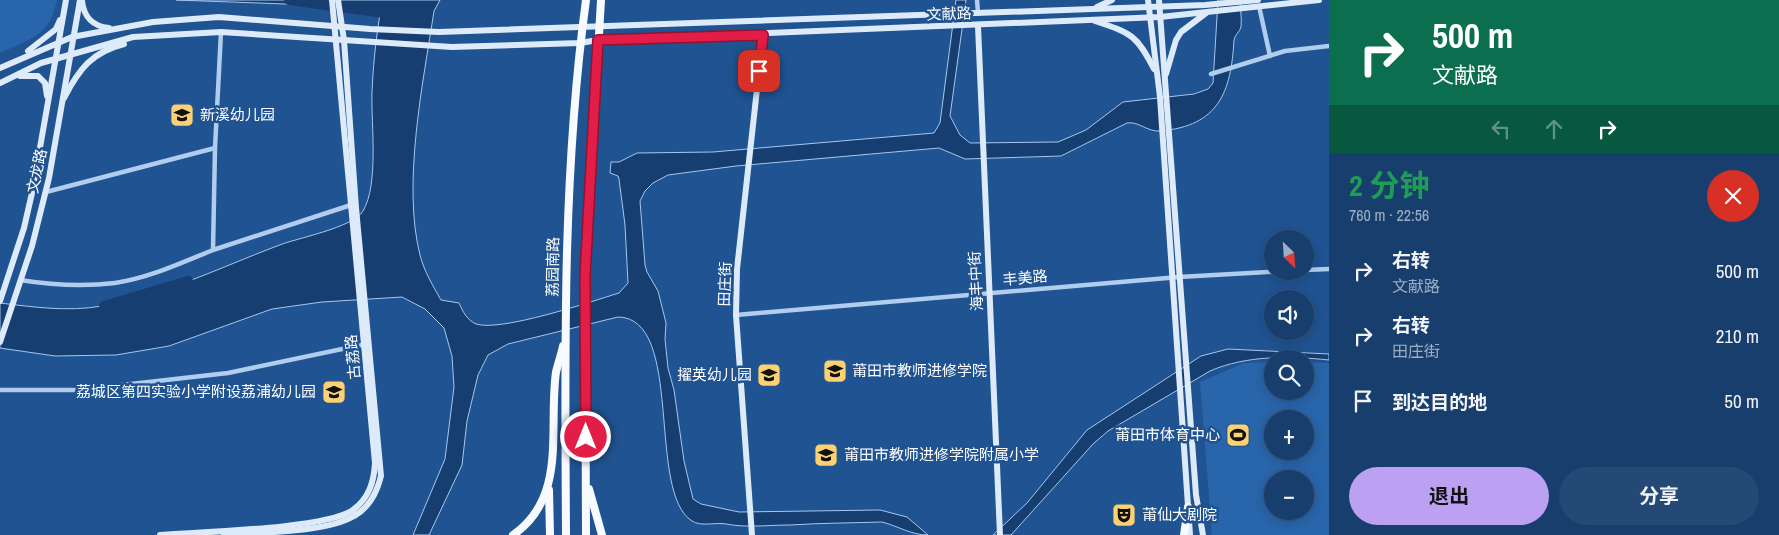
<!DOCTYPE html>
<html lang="zh">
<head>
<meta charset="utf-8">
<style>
	:root { --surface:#183e6d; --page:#254975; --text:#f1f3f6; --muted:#9faec2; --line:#365780; --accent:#bca0f2 }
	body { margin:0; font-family:"Archivo Narrow","Noto Sans SC",sans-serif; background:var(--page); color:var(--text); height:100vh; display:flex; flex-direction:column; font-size:19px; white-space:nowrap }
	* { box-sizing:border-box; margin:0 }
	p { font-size:16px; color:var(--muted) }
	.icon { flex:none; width:28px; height:28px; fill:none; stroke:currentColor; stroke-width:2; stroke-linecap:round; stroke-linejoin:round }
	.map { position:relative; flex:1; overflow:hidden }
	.drawer { display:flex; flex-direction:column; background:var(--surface); width:450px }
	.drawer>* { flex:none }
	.top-card { background:#0b6e4f; color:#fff; overflow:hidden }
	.needle { width:32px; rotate:155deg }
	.tools { position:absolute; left:1264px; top:230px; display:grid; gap:10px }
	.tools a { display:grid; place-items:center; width:50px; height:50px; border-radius:50%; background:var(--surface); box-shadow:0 2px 12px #0003,0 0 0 1px var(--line); font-size:25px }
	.pin { position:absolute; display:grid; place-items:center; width:42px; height:42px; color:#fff; margin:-21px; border-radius:10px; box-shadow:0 2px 8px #0006 }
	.me { position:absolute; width:55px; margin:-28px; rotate:0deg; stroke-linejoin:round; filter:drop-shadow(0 0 4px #0008) }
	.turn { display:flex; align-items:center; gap:18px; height:105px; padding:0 20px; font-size:22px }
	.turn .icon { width:65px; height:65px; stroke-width:2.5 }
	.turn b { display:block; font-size:35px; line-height:42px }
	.lanes { display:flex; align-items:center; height:48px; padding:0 20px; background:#0003; justify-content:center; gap:25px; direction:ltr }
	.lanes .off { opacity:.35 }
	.round { display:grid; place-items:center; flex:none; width:52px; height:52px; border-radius:26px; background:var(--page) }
	.headline { display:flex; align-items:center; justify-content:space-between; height:85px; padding:0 20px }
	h1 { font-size:30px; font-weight:700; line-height:38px; color:#1e9e55 }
	.primary-button { display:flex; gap:10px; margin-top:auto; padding:10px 20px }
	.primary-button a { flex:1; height:58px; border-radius:30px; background:var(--accent); color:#111; font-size:20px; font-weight:700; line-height:58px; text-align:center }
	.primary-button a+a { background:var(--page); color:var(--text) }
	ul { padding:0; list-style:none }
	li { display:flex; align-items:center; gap:15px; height:65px; padding:0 20px }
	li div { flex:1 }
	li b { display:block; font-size:19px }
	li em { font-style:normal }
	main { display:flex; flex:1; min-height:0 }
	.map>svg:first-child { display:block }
	.green { fill:#2965aa; fill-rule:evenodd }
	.water { fill:#163e70; stroke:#a5c8ef }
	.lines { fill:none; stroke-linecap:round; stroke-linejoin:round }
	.river { stroke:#163e70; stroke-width:10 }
	.street { stroke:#b1cded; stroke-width:4.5 }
	.secondary { stroke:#ddeafa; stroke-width:6 }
	.primary { stroke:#f7faff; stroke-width:8 }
	.route-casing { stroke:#92132f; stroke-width:12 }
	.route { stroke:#e11d48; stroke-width:9 }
	.labels { text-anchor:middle; stroke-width:5; stroke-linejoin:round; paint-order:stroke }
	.street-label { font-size:15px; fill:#fff; stroke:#205391 }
	.poi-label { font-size:15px; fill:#fff; stroke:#205391; text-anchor:start }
</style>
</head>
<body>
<main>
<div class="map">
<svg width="1329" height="535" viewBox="0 0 1329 535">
	<rect width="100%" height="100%" fill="#205391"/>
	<g class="green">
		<path d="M0 0H57C50 36 30 39 0 53Z"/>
		<path d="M1272 362V391H1305V362L1329 363V535H1212L1200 382 1244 363ZM1272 419H1305V451H1272ZM1272 479H1305V511H1272Z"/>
	</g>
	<g class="water">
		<path d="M176 0H440L434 11C423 83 402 184 420 255 424 271 433 286 441 300L459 303C463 312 467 320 476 324 501 332 590 302 619 293L628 283 625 225 619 179 618 176 610 173 611 162H619L637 153 713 152 934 133 940 123 956 0H966L950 116 960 135 970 143 1058 142 1086 130 1123 102 1194 94 1208 89 1213 83 1218 0H1240C1240 8 1242 18 1241 27 1240 32 1235 34 1234 40 1231 92 1219 126 1160 131 1147 132 1139 121 1127 123L1061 156 965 159 939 148 736 166 668 175 653 183 645 191 640 201 645 265 647 272 658 291 666 323 665 339 668 368 674 390 684 461 693 499 701 504 739 512 880 510 907 517 928 535C911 535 898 526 882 522 851 523 821 523 790 525 769 525 746 528 726 524 716 522 701 527 692 521 646 492 685 318 618 317L508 344 488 355 478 375 467 421 462 465 429 535H413L445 459 454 387 452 356 444 328 425 309 402 297 322 302 272 309 169 346 116 355 55 356 0 348V303C33 307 68 312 102 306 162 296 219 268 277 246 296 238 353 228 363 211 379 184 371 124 372 92 373 65 376 39 380 13L367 7Z"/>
		<path d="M1228 349 1329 354V360C1290 356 1247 355 1210 371L1108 431 1093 444 1011 535H993L1027 503 1087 430 1201 356Z"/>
	</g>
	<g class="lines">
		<g class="river">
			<path d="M289 0 392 14"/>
			<path d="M104 306 188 281"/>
		</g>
		<g class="street">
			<path d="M977 0 978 13"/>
			<path d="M1259 6 1270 56"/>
			<path d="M1211 74 1285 51 1329 46"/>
			<path d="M46 192 215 148 221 32"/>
			<path d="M213 250 351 205"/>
			<path d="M1305 270 1329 269"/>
			<path d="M20 280C51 285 83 287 115 283 149 278 181 263 213 250L215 148"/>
			<path d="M736 315 1179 277 1286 271"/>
			<path d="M0 390H78L228 373 366 344"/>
		</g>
		<g class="secondary">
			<path d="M1148 0 1160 97 1190 535"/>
			<path d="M1159 0 1196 495 1203 535"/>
			<path d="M82 1C84 17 92 26 109 28"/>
			<path d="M1097 7 1112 0"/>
			<path d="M1095 21C1131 33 1137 35 1154 69"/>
			<path d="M978 26 1000 535"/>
			<path d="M28 51 56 29 60 20"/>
			<path d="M0 68 72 37 153 22 219 17 370 29 439 32 1205 5 1258 0"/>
			<path d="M1166 74 1176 40 1181 32 1206 13"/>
			<path d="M20 76H38L45 83 47 96"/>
			<path d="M0 83 41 63 133 37 221 32 452 47 580 43 598 40 1160 17 1319 0"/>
			<path d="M64 98C79 69 92 52 124 44"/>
			<path d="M0 301 24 228 32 193 66 0"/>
			<path d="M0 342 32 246 49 178 80 0"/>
			<path d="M160 535C199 532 326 529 353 510 369 498 374 482 375 463L332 0"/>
			<path d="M224 535C259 532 325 533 354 516 369 508 377 492 381 476L356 208 344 40 338 0"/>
			<path d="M752 535 736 315 737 269 763 35"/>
		</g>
		<g class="primary">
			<path d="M589 489 602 535"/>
			<path d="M549 490 550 535"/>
			<path d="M513 535C568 497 548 429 556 372 558 364 561 355 563 346"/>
			<path d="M566 535C565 356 562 177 586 0"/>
			<path d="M586 535 585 276 601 0"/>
			<path d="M1184 535 1188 507"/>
		</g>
	</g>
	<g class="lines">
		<g class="route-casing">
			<path id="route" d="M586 437 585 276 598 40 763 35 759 71"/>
		</g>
		<use href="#route" class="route"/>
	</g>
	<defs>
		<g id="school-square" transform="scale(1.25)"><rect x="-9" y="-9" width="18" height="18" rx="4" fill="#fbd172" stroke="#205391"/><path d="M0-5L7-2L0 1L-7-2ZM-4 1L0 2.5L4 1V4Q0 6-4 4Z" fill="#111"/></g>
		<g id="university-square" transform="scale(1.25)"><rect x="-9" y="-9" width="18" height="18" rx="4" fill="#fbd172" stroke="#205391"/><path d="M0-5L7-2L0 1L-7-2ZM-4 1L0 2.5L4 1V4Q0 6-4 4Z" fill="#111"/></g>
		<g id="stadium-square" transform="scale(1.25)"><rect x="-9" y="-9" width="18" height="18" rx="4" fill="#fbd172" stroke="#205391"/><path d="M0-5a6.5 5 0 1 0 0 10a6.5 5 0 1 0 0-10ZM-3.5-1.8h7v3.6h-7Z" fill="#111"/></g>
		<g id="theatre-square" transform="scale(1.25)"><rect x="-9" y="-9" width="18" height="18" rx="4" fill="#fbd172" stroke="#205391"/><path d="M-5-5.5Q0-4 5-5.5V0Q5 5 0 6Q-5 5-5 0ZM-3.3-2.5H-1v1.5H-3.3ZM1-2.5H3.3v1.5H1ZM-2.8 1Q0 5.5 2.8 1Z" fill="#111"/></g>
	</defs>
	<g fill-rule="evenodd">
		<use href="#school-square" x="182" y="115"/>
		<use href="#university-square" x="835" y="371"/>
		<use href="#school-square" x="769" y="375"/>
		<use href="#school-square" x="334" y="392"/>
		<use href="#stadium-square" x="1238" y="435"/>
		<use href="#school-square" x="826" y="455"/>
		<use href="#theatre-square" x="1124" y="515"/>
	</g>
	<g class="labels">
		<g class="street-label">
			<text transform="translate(949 14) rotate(-2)" y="5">文献路</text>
			<text transform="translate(37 171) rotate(-78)" y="5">文龙路</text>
			<text transform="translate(553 267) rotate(-89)" y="5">荔园南路</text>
			<text transform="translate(1025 278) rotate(-5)" y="5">丰美路</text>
			<text transform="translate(976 281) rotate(-93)" y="5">海丰中街</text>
			<text transform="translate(725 284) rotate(-88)" y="5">田庄街</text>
			<text transform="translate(353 357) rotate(-95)" y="5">古荔路</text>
		</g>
		<g class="poi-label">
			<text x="200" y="120">新溪幼儿园</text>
			<text x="852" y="376">莆田市教师进修学院</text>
			<text x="752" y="380" text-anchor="end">擢英幼儿园</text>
			<text x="316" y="397" text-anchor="end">荔城区第四实验小学附设荔浦幼儿园</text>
			<text x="1220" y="440" text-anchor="end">莆田市体育中心</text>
			<text x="844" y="460">莆田市教师进修学院附属小学</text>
			<text x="1142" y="520">莆仙大剧院</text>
		</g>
	</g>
</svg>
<div class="tools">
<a><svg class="needle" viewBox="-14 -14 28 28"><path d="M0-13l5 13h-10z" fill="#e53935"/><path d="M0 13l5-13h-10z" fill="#9faec2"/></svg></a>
<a><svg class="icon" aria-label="sound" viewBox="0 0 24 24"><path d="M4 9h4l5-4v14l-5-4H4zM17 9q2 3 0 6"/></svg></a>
<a><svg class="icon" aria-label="search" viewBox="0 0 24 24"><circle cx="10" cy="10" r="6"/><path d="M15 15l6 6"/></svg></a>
<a>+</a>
<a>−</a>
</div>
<div class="pin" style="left:759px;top:71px;background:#d93025"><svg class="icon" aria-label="arrive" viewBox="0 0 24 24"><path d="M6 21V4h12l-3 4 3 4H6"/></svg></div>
<svg class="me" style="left:586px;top:437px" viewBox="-20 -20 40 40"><circle r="17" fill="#e11d48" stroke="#fff" stroke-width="3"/><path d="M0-11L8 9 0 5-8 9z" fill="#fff"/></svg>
</div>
<section class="drawer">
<div class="top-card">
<div class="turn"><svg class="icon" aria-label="right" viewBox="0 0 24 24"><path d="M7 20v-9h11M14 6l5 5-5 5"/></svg><div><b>500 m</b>文献路</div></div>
<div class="lanes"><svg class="icon off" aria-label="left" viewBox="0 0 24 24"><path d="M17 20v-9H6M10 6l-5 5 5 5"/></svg><svg class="icon off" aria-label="ahead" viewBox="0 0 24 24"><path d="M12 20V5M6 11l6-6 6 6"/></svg><svg class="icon" aria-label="right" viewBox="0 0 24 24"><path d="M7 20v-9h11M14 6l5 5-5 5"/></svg></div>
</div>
<div class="headline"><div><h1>2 分钟</h1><p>760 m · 22:56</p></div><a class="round" style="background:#d93025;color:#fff"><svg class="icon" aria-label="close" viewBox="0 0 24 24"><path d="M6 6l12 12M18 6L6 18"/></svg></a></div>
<ul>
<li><svg class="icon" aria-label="right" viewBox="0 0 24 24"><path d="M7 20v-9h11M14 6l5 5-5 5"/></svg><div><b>右转</b><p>文献路</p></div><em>500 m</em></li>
<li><svg class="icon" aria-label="right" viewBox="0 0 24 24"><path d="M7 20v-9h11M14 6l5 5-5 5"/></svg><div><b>右转</b><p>田庄街</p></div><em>210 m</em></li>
<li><svg class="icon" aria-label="arrive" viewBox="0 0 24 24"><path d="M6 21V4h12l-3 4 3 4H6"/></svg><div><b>到达目的地</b></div><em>50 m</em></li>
</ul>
<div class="primary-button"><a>退出</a><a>分享</a></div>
</section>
</main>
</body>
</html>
